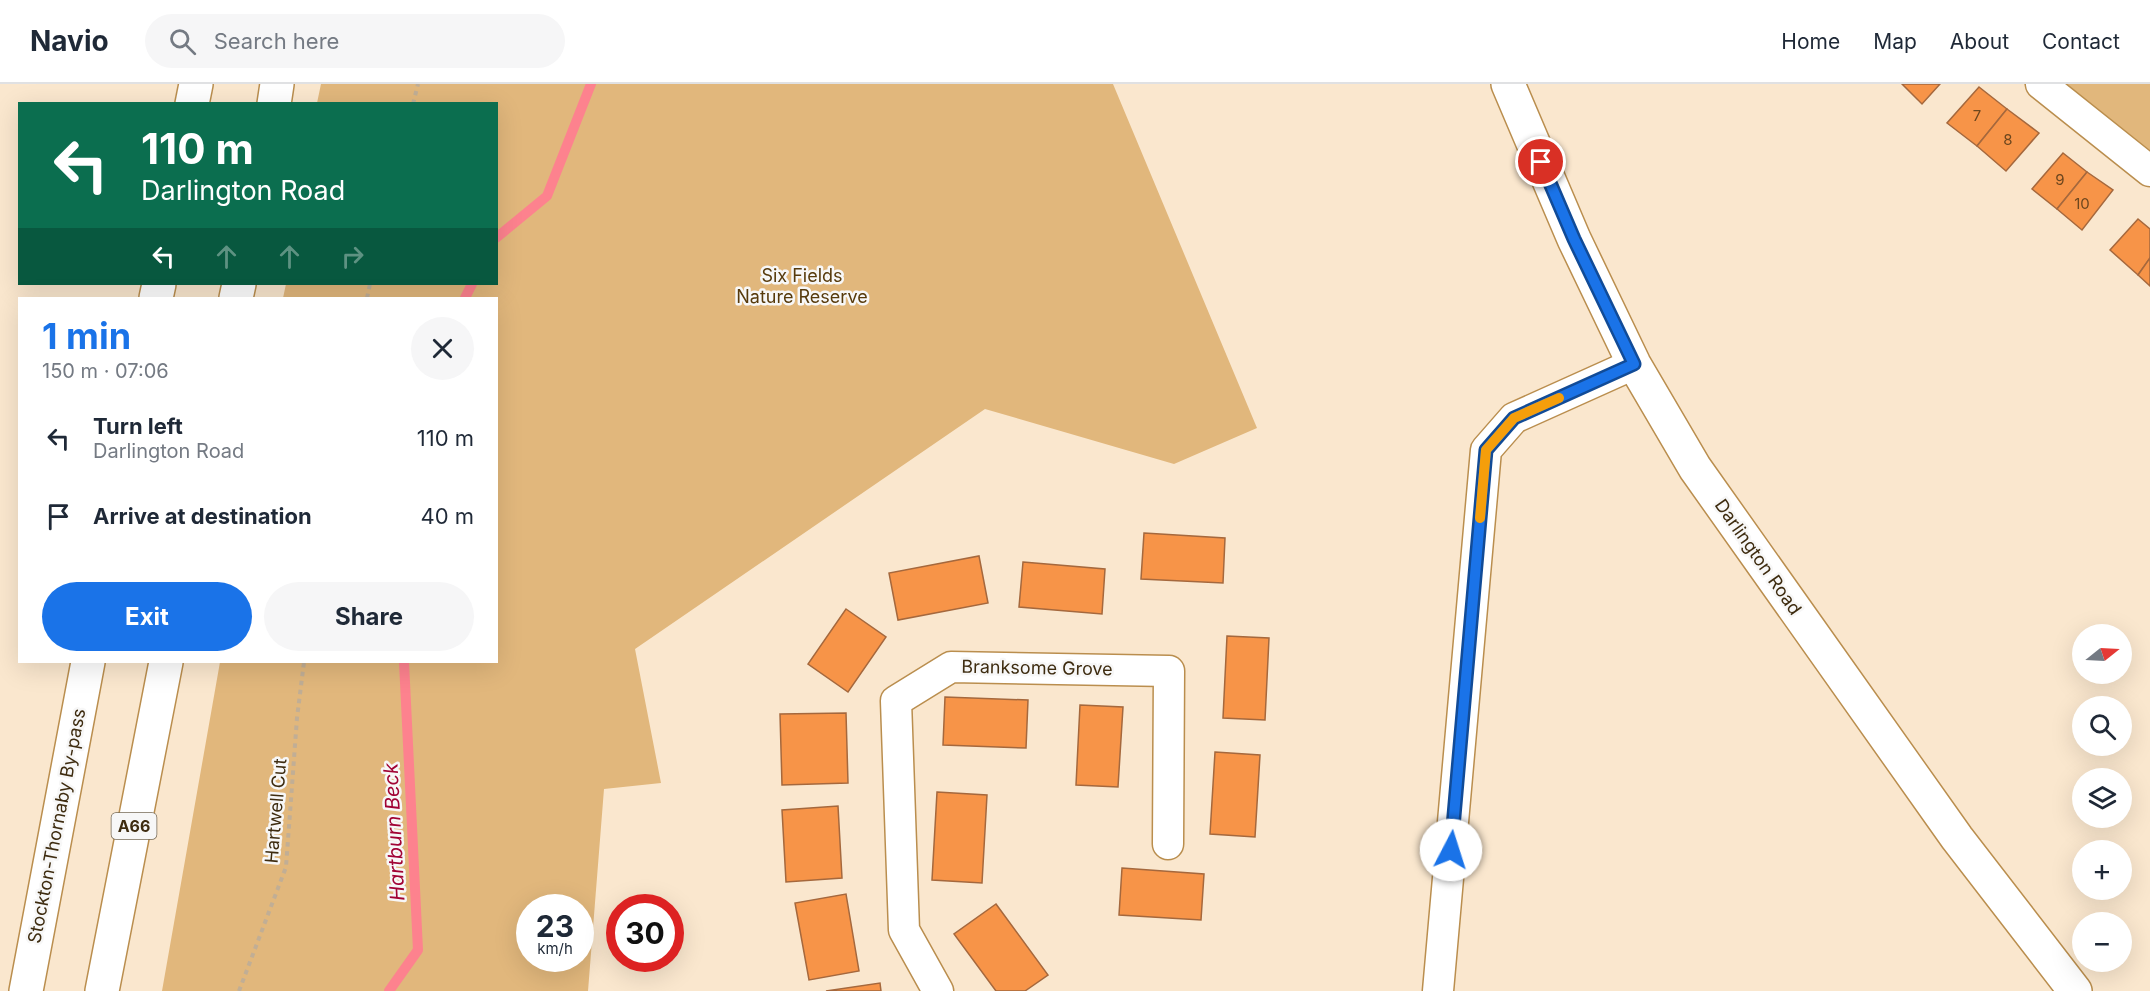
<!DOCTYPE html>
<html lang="en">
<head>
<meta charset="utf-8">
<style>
	:root { --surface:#fff; --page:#f6f6f7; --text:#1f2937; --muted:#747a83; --line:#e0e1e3; --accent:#1a73e8 }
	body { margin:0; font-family:Inter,sans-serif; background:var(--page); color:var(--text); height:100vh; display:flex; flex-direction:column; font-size:22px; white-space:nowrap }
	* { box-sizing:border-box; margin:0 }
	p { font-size:20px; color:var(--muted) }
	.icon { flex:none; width:33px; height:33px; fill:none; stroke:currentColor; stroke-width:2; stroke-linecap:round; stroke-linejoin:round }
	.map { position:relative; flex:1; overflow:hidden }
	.panel { position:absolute; left:18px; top:213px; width:480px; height:366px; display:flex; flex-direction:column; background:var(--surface); border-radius:0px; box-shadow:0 6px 24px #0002 }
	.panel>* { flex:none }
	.hud { position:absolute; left:18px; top:18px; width:480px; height:183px; border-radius:0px; box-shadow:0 6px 24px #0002; background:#0b6e4f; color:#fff; overflow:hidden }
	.needle { width:39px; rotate:72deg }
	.controls { position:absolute; left:2072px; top:540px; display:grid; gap:12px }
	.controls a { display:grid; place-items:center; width:60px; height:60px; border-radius:50%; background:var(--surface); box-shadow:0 6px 24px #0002; font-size:30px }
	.speed { position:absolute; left:516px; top:810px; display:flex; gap:12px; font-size:30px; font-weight:700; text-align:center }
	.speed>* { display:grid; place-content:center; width:78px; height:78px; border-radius:50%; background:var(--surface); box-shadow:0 6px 24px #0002; line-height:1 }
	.speed small { font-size:15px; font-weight:400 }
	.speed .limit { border:9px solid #d22; background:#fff; color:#111 }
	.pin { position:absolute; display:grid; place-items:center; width:51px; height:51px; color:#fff; margin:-26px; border:3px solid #fff; border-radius:50%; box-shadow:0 2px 6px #0007 }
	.me { position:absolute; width:66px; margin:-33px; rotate:5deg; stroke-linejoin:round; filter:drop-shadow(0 0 4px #0008) }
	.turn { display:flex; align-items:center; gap:21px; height:126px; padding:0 24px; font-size:27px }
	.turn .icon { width:78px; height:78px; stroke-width:2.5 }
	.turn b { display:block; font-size:42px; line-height:51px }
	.lanes { display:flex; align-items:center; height:57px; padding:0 24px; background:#0003; justify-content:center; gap:30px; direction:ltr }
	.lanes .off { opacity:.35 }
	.round { display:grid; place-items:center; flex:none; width:63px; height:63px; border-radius:32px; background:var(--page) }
	.overview { display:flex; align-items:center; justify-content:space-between; height:102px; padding:0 24px }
	h1 { font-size:36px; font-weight:700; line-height:45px; color:var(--accent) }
	.button { display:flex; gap:12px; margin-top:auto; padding:12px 24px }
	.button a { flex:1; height:69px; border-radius:36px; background:var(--accent); color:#fff; font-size:24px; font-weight:700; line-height:69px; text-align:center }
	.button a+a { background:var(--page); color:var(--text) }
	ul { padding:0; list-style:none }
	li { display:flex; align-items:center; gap:18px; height:78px; padding:0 24px }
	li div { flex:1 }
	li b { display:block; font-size:22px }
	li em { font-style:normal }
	header { display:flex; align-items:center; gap:36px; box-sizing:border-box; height:84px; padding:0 30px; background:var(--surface); border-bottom:2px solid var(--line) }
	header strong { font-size:28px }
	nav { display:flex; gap:33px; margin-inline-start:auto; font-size:21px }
	.search { width:420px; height:54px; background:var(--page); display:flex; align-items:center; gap:15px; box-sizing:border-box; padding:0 21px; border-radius:33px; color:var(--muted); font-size:22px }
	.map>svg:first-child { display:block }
	.green { fill:#e1b77c; fill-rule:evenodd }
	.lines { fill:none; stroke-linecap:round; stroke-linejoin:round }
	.stream { stroke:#fd828e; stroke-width:10 }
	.building { fill:#f79448; stroke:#a5683d; stroke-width:1.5 }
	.minor-casing { stroke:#ba8e4e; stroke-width:33 }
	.tertiary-casing { stroke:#ba8e4e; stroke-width:36 }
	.trunk-casing { stroke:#ba8e4e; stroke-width:36 }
	.path { stroke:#c1ae95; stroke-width:4; stroke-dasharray:4.5 4.5; stroke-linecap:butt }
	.minor { stroke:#fff; stroke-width:30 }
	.tertiary { stroke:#fff; stroke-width:33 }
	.trunk { stroke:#fff; stroke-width:33 }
	.route-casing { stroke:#114b97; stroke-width:15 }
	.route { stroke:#1a73e8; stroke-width:10 }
	.slow { stroke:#f59e0b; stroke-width:10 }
	.labels { text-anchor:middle; stroke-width:5; stroke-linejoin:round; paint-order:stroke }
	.number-label { font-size:15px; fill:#6c461e }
	.shield { fill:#f7f7f7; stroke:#766955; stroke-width:1.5 }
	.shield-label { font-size:16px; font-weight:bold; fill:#3e2c10 }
	.park-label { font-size:18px; fill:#573a0b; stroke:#f7f7f7 }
	.street-label { font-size:18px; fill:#3e2c10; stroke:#f7f7f7 }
	.water-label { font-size:20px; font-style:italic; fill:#a10334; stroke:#f7f7f7 }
</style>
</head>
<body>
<header>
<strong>Navio</strong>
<div class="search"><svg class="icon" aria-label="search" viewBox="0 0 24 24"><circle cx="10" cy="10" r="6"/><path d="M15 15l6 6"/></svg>Search here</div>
<nav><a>Home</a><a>Map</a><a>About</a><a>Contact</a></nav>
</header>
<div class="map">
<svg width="2150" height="907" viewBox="0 0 2150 907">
	<rect width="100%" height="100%" fill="#fae7ce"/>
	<g class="green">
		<path d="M321 0H1113L1257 344 1174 380 985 325 635 565 661 699 604 705 588 907H162L220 578H496V214H283L286 200H496V20L317 19ZM530 824H580V874H530Z"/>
		<path d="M2024 0H2150V99Z"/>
	</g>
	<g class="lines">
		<g class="stream">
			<path d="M496 154 547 112 591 0"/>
			<path d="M465 214 472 200"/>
			<path d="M389 907 418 866 404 578"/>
		</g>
	</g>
	<g class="building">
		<path d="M1902 0H1940L1922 20Z"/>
		<path d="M1979 3 2007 25 1977 62 1947 39Z"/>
		<path d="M2007 25 2039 49 2006 87 1977 62Z"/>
		<path d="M2063 69 2087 88 2057 125 2032 105Z"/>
		<path d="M2087 88 2113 106 2082 146 2057 125Z"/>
		<path d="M2138 135 2150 145V174L2138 191 2110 166Z"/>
		<path d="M2150 174V202L2138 191Z"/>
		<path d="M1144 449 1225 454 1223 499 1141 495Z"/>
		<path d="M979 472 988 519 898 536 889 489Z"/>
		<path d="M1023 478 1105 485 1102 530 1019 523Z"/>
		<path d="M846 525 886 553 848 608 808 580Z"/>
		<path d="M1227 552 1269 554 1265 636 1223 634Z"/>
		<path d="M945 613 1028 616 1026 664 943 661Z"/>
		<path d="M1080 621 1123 623 1118 703 1076 701Z"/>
		<path d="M846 629 848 699 782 701 780 630Z"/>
		<path d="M1215 668 1260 671 1255 753 1210 750Z"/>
		<path d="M937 708 987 711 982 799 932 796Z"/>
		<path d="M838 722 842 794 786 798 782 726Z"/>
		<path d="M1122 784 1204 790 1201 836 1119 831Z"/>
		<path d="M846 810 859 887 809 896 795 819Z"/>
		<path d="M996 820 1048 891 1025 907H996L954 850Z"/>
		<path d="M880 899 881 907H826Z"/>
	</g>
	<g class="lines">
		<g class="minor-casing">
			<g id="minor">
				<path d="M2041 0 2150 87"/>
				<path d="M938 907 904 846 896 617 951 583 1169 587 1168 760"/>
				<path d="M1438 907 1486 366 1514 334 1634 280"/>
			</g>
		</g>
		<g class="tertiary-casing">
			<path id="tertiary" d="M1508 0 1574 155 1634 280 1695 384 1957 754 2075 907"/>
		</g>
		<g class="trunk-casing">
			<g id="trunk">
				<path d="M192 20 196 0"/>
				<path d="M274 20 277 0"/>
				<path d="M156 214 159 200"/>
				<path d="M236 214 239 200"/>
				<path d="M26 907 88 578"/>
				<path d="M102 907 166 578"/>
			</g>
		</g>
		<g class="path">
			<path d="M413 20 418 0"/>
			<path d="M367 214 370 200"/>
			<path d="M239 907 286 783 297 634 304 578"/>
		</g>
		<use href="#minor" class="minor"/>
		<use href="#tertiary" class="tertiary"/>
		<use href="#trunk" class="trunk"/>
	</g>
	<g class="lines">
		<g class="route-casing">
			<path id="route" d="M1451 766 1486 366 1514 334 1634 280 1574 155 1541 78"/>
		</g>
		<use href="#route" class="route"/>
		<path class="slow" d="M1480 434 1486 366 1514 334 1559 314"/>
	</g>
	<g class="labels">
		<g class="number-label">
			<text x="1977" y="37">7</text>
			<text x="2008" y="61">8</text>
			<text x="2060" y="101">9</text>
			<text x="2082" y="125">10</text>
		</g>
		<rect class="shield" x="111.5" y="729" width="45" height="26" rx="4.5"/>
		<g class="shield-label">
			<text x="134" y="748">A66</text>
		</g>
		<g class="park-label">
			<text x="802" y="198">Six Fields<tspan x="802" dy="21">Nature Reserve</tspan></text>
		</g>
		<g class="street-label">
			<text transform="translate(1758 473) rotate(55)" y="6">Darlington Road</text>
			<text transform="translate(1037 584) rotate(1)" y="6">Branksome Grove</text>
			<text transform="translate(276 727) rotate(-85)" y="6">Hartwell Cut</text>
			<text transform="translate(57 742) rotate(-79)" y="6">Stockton-Thornaby By-pass</text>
		</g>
		<g class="water-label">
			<text transform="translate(394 748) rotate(-93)" y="7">Hartburn Beck</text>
		</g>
	</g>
</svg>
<div class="controls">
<a><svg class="needle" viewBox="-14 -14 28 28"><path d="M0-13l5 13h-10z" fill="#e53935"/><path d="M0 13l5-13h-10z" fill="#747a83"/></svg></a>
<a><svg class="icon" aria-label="search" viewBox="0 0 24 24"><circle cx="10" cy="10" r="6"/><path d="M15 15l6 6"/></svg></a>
<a><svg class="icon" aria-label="layers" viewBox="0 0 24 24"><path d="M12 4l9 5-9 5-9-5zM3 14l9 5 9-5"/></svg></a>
<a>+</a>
<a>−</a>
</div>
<div class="speed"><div>23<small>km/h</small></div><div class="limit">30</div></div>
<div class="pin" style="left:1541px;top:78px;background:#d93025"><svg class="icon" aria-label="arrive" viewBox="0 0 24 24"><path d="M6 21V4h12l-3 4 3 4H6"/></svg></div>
<svg class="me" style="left:1451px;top:766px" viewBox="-20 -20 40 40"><circle r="19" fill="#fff"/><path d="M0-13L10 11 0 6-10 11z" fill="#1a73e8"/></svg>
<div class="hud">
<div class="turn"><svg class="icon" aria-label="left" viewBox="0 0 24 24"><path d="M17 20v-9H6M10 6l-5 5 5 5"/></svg><div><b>110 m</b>Darlington Road</div></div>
<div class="lanes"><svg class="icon" aria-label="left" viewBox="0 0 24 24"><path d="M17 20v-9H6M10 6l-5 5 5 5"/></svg><svg class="icon off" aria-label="ahead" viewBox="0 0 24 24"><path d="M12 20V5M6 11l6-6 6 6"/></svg><svg class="icon off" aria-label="ahead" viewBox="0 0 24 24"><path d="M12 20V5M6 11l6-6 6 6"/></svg><svg class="icon off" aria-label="right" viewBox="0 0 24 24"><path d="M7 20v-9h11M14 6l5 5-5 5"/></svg></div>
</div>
<section class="panel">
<div class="overview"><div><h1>1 min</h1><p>150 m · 07:06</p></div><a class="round"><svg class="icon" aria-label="close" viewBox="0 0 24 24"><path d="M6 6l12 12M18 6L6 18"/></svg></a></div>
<ul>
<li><svg class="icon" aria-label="left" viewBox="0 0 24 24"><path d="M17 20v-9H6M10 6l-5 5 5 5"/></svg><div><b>Turn left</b><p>Darlington Road</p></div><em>110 m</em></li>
<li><svg class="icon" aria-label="arrive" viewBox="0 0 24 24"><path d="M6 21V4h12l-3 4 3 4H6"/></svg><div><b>Arrive at destination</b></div><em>40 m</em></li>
</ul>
<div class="button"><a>Exit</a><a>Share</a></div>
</section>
</div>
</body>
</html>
